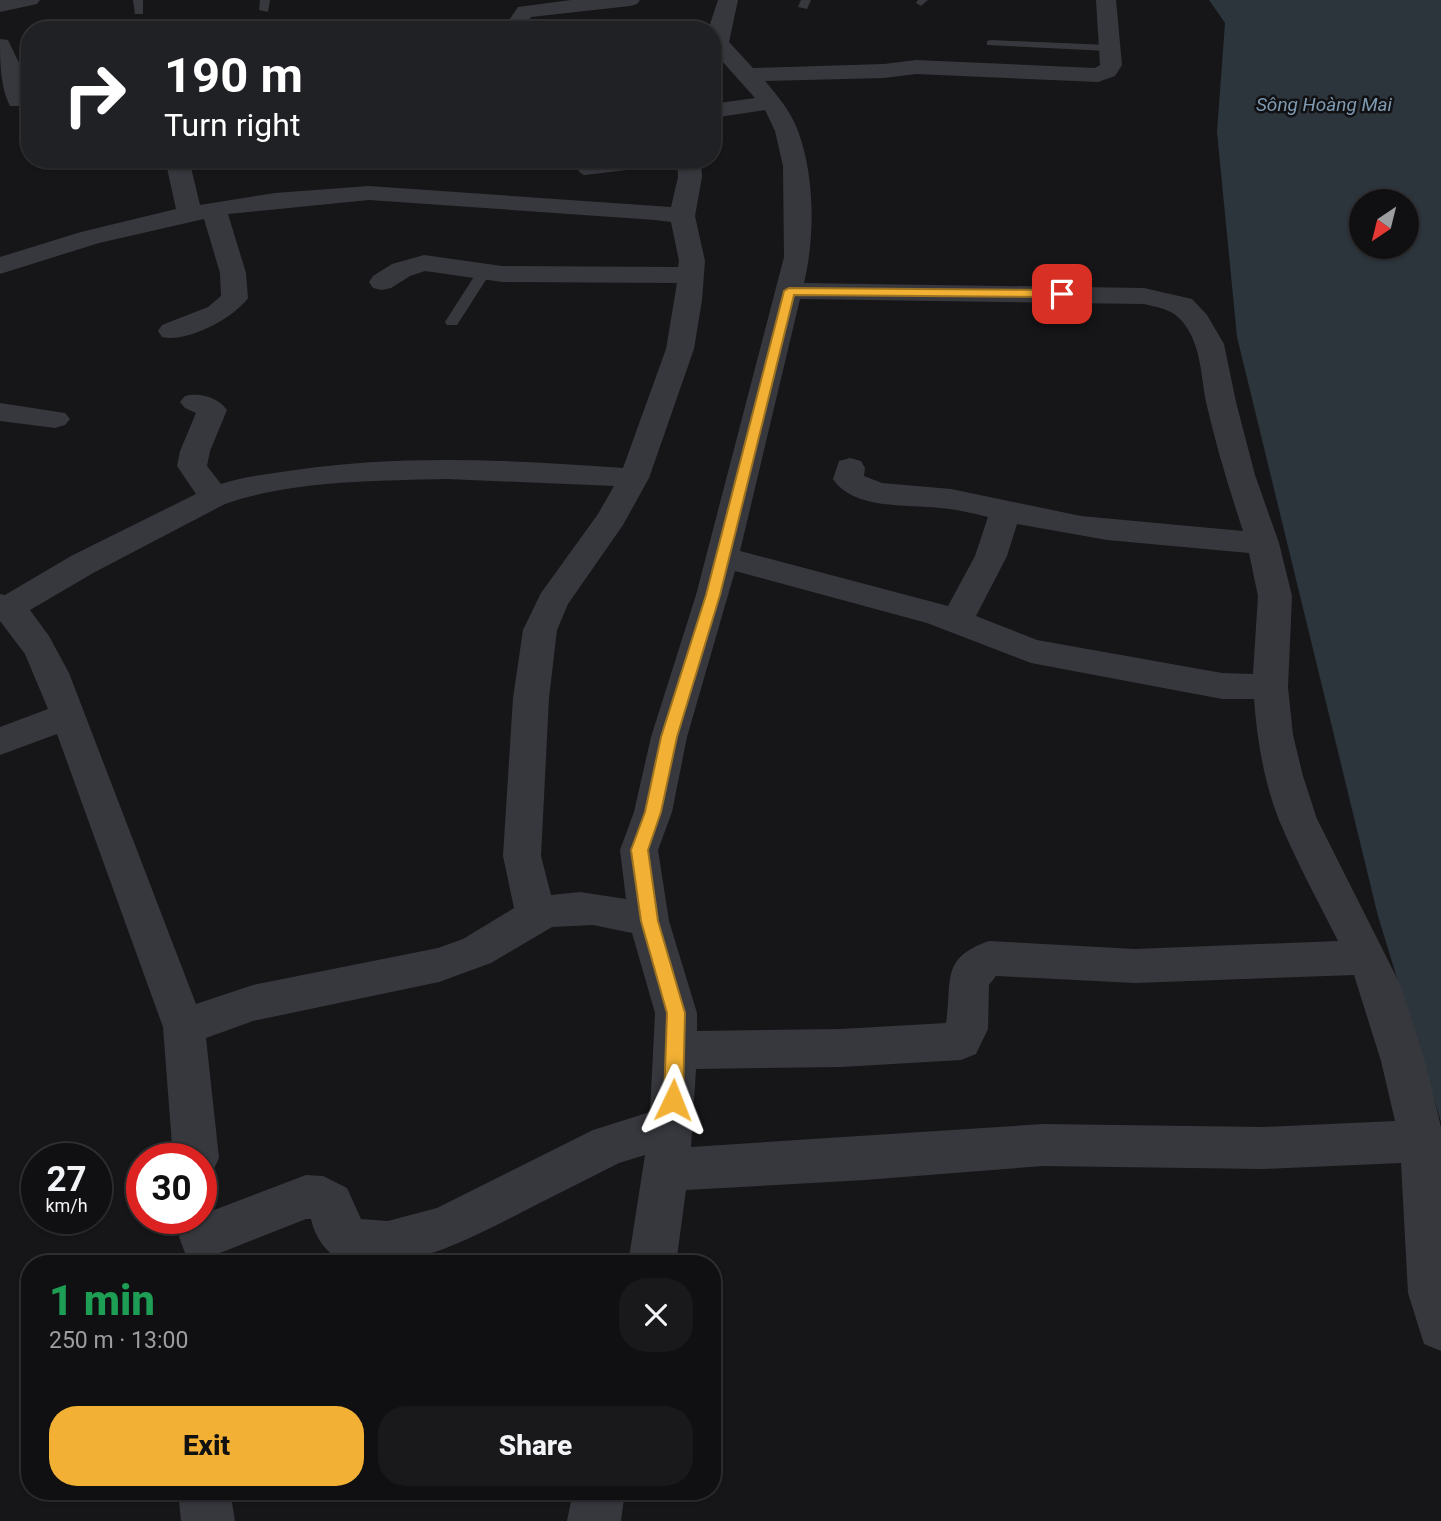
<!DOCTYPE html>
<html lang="en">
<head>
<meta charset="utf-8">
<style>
	:root { --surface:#101012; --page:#19191b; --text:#f1f3f6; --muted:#9c9d9f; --line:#303032; --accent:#f2b134 }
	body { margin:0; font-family:Roboto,sans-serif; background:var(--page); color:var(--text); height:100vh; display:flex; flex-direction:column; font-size:26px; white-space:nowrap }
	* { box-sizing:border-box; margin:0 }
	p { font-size:23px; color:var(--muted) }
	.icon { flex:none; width:38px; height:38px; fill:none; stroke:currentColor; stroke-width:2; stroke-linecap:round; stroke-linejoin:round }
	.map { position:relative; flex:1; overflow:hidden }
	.details { position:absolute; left:21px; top:1255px; width:700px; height:245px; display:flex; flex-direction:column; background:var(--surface); border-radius:28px; box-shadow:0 2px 5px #0004,0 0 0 2px var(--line) }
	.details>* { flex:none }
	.guide { position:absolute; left:21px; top:21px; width:700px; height:147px; border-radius:28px; box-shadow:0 2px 5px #0004,0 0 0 2px var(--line); background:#202124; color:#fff; overflow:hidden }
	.needle { width:46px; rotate:215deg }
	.fabs { position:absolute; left:1349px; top:189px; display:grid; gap:14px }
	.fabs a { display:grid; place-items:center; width:70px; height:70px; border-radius:50%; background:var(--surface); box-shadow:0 2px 5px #0004,0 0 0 2px var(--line); font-size:35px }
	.speed { position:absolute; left:21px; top:1143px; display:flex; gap:14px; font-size:35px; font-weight:700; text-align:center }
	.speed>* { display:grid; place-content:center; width:91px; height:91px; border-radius:50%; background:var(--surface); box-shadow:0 2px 5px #0004,0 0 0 2px var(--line); line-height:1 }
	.speed small { font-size:18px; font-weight:400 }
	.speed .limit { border:10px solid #d22; background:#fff; color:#111 }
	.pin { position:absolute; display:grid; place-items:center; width:60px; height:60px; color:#fff; margin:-30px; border-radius:14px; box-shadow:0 4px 10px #0006 }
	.me { position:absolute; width:77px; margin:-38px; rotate:2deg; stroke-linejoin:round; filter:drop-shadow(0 0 5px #0008) }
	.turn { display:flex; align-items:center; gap:24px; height:147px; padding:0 28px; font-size:32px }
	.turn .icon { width:91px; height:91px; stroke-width:2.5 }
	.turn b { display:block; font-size:49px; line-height:60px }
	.round { display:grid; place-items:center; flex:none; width:74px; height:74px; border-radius:28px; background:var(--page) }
	.headline { display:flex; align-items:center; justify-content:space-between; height:119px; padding:0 28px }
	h1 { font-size:42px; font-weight:800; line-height:52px; color:#1e9e55 }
	.action { display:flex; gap:14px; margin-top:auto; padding:14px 28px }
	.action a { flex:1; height:80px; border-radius:28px; background:var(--accent); color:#111; font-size:28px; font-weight:800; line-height:80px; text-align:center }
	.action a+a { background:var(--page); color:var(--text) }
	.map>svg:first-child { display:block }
	.water { fill:#2c353c; fill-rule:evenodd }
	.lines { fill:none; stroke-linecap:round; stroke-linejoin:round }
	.service { fill:#37383d; fill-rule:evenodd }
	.minor { fill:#37383d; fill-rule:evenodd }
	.route { fill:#f2b134; stroke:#9d7322; stroke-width:2 }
	.labels { text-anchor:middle; stroke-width:5; stroke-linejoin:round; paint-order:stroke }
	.far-water-label { font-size:19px; font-style:italic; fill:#7f9bb3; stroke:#111113 }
</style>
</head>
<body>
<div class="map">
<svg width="1441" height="1521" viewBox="0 0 1441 1521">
	<rect width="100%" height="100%" fill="#161618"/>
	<path class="water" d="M1209 0H1441V1122L1378 916 1237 337 1217 132 1225 23ZM1362 201H1407V247H1362Z"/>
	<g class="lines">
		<g class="service">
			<path d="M133 0H143V14H135Z"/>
			<path d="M260 0H270L268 12 259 10Z"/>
			<path d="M801 0H811L807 9 798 7Z"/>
			<path d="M918 0H928L921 6 916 3Z"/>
			<path d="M991 40 1108 45 1114 48 1108 51 987 45V41Z"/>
			<path d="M653 159H694L688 163 584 175 578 171 584 167Z"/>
			<path d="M484 268 491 272 459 322 457 325H447L445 322 477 272Z"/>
		</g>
		<g class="minor">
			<path d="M0 0H40L37 4 0 12Z"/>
			<path d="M571 0H640L637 4 630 6 531 17 523 30H502L518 7Z"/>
			<path d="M718 0H738L729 42 753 68 884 64 916 60 1095 68 1100 65 1096 0H1116L1122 65 1115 76 1098 82 916 74 884 78 765 81C778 96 791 112 798 131 815 177 815 237 804 283L1144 288 1192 299 1207 315 1224 344 1236 402 1255 475 1279 543 1292 596 1288 687 1293 735 1303 776 1317 819 1401 986 1425 1061 1441 1127V1351L1424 1344 1408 1293 1401 1163 1263 1169 1043 1166 865 1180 686 1190 676 1264H628L645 1155 619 1163C589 1178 558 1194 528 1209 477 1235 334 1316 311 1219H306L202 1260 185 1253 179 1237 185 1221 201 1218V1215L306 1175 323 1176 347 1188 361 1219 388 1221 437 1208 593 1130 650 1112 655 1013 632 933 593 925 552 927 491 963 439 982 253 1021 206 1038 219 1158 212 1173 201 1177V1158H173L163 1027 57 734 0 755V727L48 709 25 654 0 621V594L5 595 71 556 196 494 177 466 180 451 196 413 185 408 180 402 185 396C199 392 218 397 227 410L210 451 207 466 221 484C244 476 270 474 295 470 403 454 513 460 623 468L666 349 677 283 502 282 425 271 410 276 391 288 382 290 373 288 369 282 373 276 392 264 424 255 502 266 678 267 679 261 671 222 655 220 369 200 228 214 246 273 248 298C234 318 187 343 162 337L158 331 162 325 208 307 221 296 220 273 204 219 99 243 0 274V257L81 232 176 209 165 159H189L200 205 275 193 369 186 671 207 678 177 677 159H701L702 177 695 216 705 261 702 300 694 349 649 478 623 525 568 604 557 630 549 698 541 856 551 895 580 892 626 899 620 850 634 812 651 737 696 595 784 257 783 166 775 131 765 110 712 118V104L755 98 712 50V30H708ZM800 299 1144 304C1161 308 1175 310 1185 325 1201 347 1201 376 1206 402 1216 446 1229 488 1243 531L1081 516 951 489 882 483 864 476 865 468 861 461 850 458 839 461 833 479C853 510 907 504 939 508 956 509 972 513 988 517L975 556 948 606 740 551ZM447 479 614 486 598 514 541 593 523 630 513 698 503 856 514 908 463 939 438 948 253 985 196 1004 69 673 49 636 30 610 95 572 225 504C295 480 374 481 447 479ZM1017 524 1107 540 1249 553 1258 596 1253 674 1222 673 1037 640 976 616 1007 556ZM735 571 927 623 1031 663 1222 699H1254C1257 740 1264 782 1279 820 1296 861 1318 901 1338 941L1135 949 989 941C939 958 953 982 946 1023L841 1029 697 1031V1013L669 921 658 850 672 812 687 737ZM1354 975 1381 1061 1395 1121 1263 1127 1043 1124 691 1147 696 1069 841 1067 961 1060 976 1054 988 1029 989 985 996 976 1135 983Z"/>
			<path d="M0 39 8 40 20 65 29 101 26 106H10C0 87 0 60 0 39Z"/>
			<path d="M0 403 65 413 70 419 65 425 55 428 0 421Z"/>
			<path d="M178 1491H230L235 1521H181Z"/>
			<path d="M573 1491H625L621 1521H567Z"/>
		</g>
	</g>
	<path class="route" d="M789 288 1062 290 1068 294 1062 297 794 295 720 595 677 737 661 812 648 850 658 921 685 1013 683 1100 680 1107 673 1109 666 1107 664 1100 667 1013 641 921 631 850 645 812 661 737 706 595 784 291Z"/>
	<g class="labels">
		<g class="far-water-label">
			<text x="1324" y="111">Sông Hoàng Mai</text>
		</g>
	</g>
</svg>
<div class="fabs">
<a><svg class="needle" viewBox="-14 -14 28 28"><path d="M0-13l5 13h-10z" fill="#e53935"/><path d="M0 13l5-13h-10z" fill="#9c9d9f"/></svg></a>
</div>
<div class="speed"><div>27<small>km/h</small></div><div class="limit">30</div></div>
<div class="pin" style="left:1062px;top:294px;background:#d93025"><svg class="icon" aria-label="arrive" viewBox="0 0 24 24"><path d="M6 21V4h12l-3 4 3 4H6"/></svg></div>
<svg class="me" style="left:673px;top:1100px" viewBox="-20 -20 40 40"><path d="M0-17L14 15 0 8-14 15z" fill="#f2b134" stroke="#fff" stroke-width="4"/></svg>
<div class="guide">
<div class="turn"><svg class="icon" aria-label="right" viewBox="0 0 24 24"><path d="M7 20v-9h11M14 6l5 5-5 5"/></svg><div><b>190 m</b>Turn right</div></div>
</div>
<section class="details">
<div class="headline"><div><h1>1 min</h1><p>250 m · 13:00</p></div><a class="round"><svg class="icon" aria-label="close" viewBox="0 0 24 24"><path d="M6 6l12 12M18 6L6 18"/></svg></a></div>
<div class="action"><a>Exit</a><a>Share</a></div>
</section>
</div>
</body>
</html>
